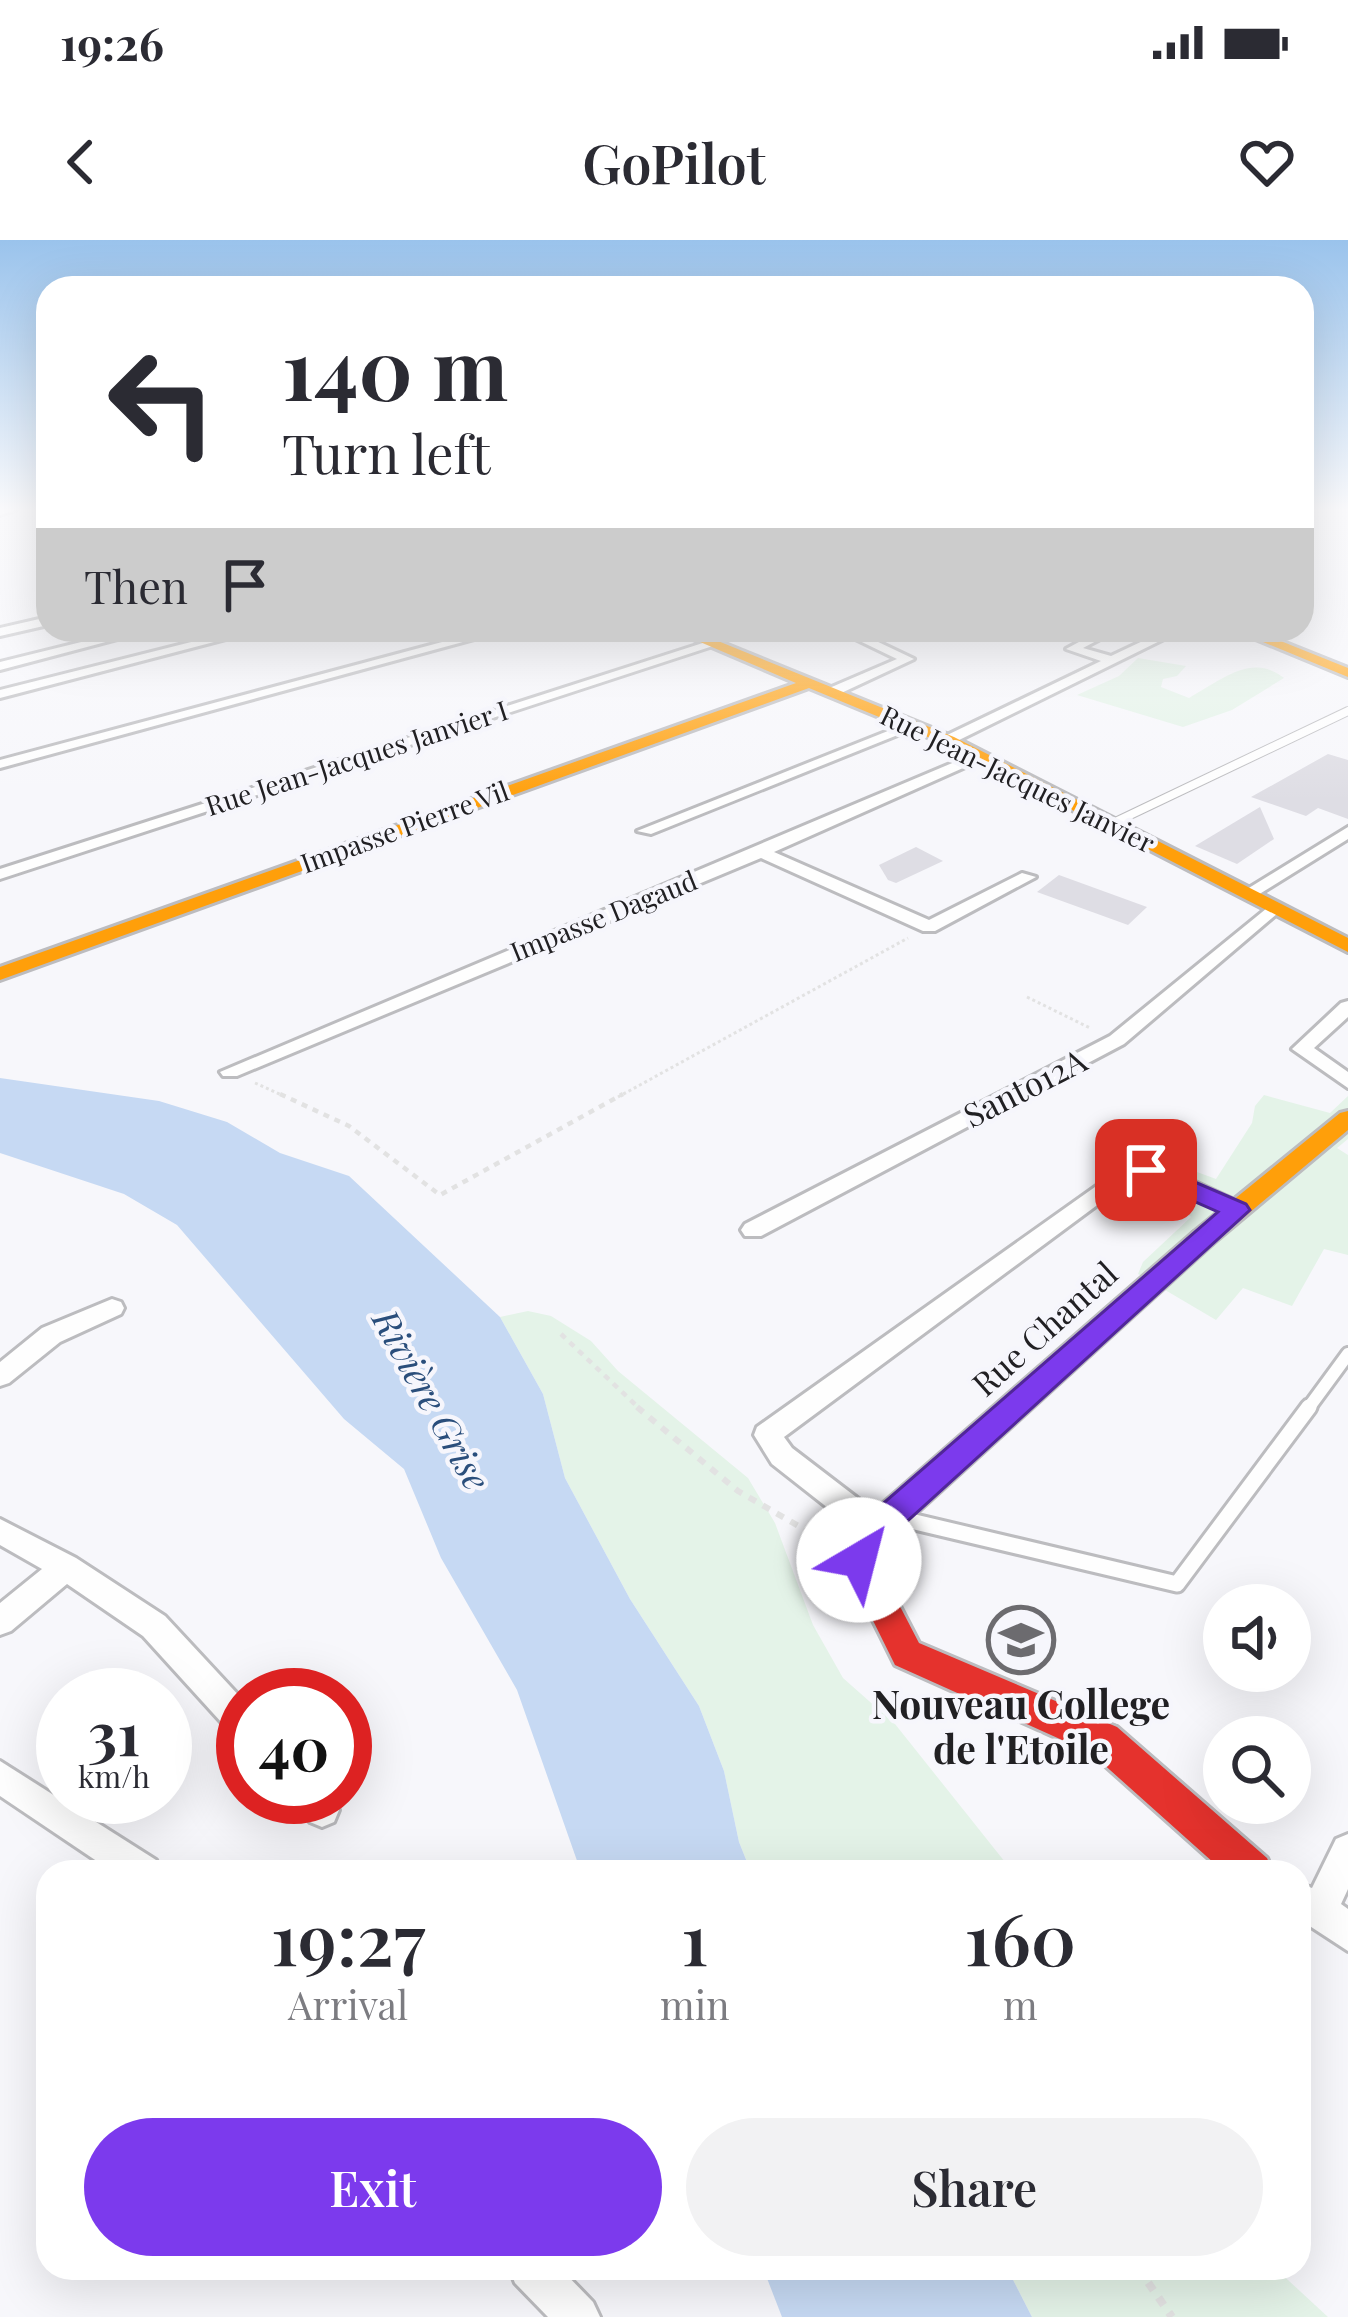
<!DOCTYPE html>
<html lang="en">
<head>
<meta charset="utf-8">
<style>
	:root { --surface:#fff; --page:#f2f2f3; --text:#2b2b33; --muted:#7c7c81; --accent:#7c3aed }
	body { margin:0; font-family:"Playfair Display",serif; background:var(--page); color:var(--text); height:100vh; display:flex; flex-direction:column; font-size:45px; white-space:nowrap }
	* { box-sizing:border-box; margin:0 }
	p { font-size:39px; color:var(--muted) }
	.icon { flex:none; width:66px; height:66px; fill:none; stroke:currentColor; stroke-width:2; stroke-linecap:round; stroke-linejoin:round }
	.map { position:relative; flex:1; overflow:hidden }
	.sheet { position:absolute; left:36px; top:1620px; width:1275px; height:420px; display:flex; flex-direction:column; background:var(--surface); border-radius:36px; box-shadow:0 12px 48px #0002 }
	.sheet>* { flex:none }
	.guide { position:absolute; left:36px; top:36px; width:1278px; height:366px; border-radius:36px; box-shadow:0 12px 48px #0002; background:#fff; color:var(--text); overflow:hidden }
	.controls { position:absolute; left:1203px; top:1344px; display:grid; gap:24px }
	.controls a { display:grid; place-items:center; width:108px; height:108px; border-radius:50%; background:var(--surface); box-shadow:0 12px 48px #0002; font-size:60px }
	.speed { position:absolute; left:36px; top:1428px; display:flex; gap:24px; font-size:60px; font-weight:700; text-align:center }
	.speed>* { display:grid; place-content:center; width:156px; height:156px; border-radius:50%; background:var(--surface); box-shadow:0 12px 48px #0002; line-height:1 }
	.speed small { font-size:30px; font-weight:400 }
	.speed .limit { border:18px solid #d22; background:#fff; color:#111 }
	.pin { position:absolute; display:grid; place-items:center; width:102px; height:102px; color:#fff; margin:-51px; border-radius:24px; box-shadow:0 6px 18px #0006 }
	.me { position:absolute; width:132px; margin:-66px; rotate:37deg; stroke-linejoin:round; filter:drop-shadow(0 0 9px #0008) }
	.turn { display:flex; align-items:center; gap:42px; height:252px; padding:0 48px; font-size:54px }
	.turn .icon { width:156px; height:156px; stroke-width:2.5 }
	.turn b { display:block; font-size:84px; line-height:102px }
	.then { display:flex; align-items:center; height:114px; padding:0 48px; background:#0003; gap:24px; font-size:45px }
	.eta { display:flex; justify-content:space-evenly; align-items:center; height:204px; text-align:center }
	.eta b { font-size:72px; font-weight:600; line-height:84px }
	.cta { display:flex; gap:24px; margin-top:auto; padding:24px 48px }
	.cta a { flex:1; height:138px; border-radius:72px; background:var(--accent); color:#fff; font-size:48px; font-weight:600; line-height:138px; text-align:center }
	.cta a+a { background:var(--page); color:var(--text) }
	.status { display:flex; justify-content:space-between; align-items:center; height:84px; padding:0 60px; background:var(--surface); direction:ltr }
	.status svg { height:33px; fill:currentColor }
	header { display:flex; justify-content:space-between; align-items:center; height:156px; padding:0 48px; background:var(--surface); font-size:54px; font-weight:600 }
	.map>svg:first-child { display:block }
	.green { fill:#e4f3e8 }
	.water { fill:#c6d9f3 }
	.building { fill:#dedde4 }
	.lines { fill:none; stroke-linecap:round; stroke-linejoin:round }
	.lane-far2-casing { stroke:#bcbcbf; stroke-width:10 }
	.lane-far1-casing { stroke:#bcbcbf; stroke-width:18 }
	.lane-casing { stroke:#bcbcbf; stroke-width:21 }
	.street-casing { stroke:#bcbcbf; stroke-width:6 }
	.slow-casing { stroke:#bcbcbf; stroke-width:6 }
	.jam-casing { stroke:#bcbcbf; stroke-width:6 }
	.path-far3 { stroke:#e2e2e2; stroke-width:3; stroke-dasharray:3 3; stroke-linecap:butt }
	.path-far2 { stroke:#e2e2e2; stroke-width:4.5; stroke-dasharray:6 6; stroke-linecap:butt }
	.path-far1 { stroke:#e2e2e2; stroke-width:6; stroke-dasharray:8 8; stroke-linecap:butt }
	.path { stroke:#e2e2e2; stroke-width:8; stroke-dasharray:9 9; stroke-linecap:butt }
	.lane-far2 { stroke:#fefefe; stroke-width:8 }
	.lane-far1 { stroke:#fefefe; stroke-width:12 }
	.lane { stroke:#fefefe; stroke-width:15 }
	.street { fill:#fefefe; fill-rule:evenodd }
	.slow { fill:#ff9f0a; fill-rule:evenodd }
	.jam { fill:#e5322d; fill-rule:evenodd }
	.route { fill:#7c3aed; stroke:#51269a; stroke-width:3 }
	.labels { text-anchor:middle; stroke-width:9; stroke-linejoin:round; paint-order:stroke }
	.far-street-label { font-size:27px; fill:#212023; stroke:#f6f6fc }
	.street-label { font-size:33px; fill:#212023; stroke:#f6f6fc }
	.water-label { font-size:36px; font-style:italic; fill:#2a4e7b; stroke:#f6f6fc }
	.near-poi-label { font-size:39px; font-weight:bold; fill:#212023; stroke:#f6f6fc }
</style>
</head>
<body>
<div class="status"><b>19:26</b><svg viewBox="0 0 49 12"><path d="M0 12V9h3v3zM5 12V6h3v6zM10 12V3h3v9zM15 12V0h3v12zM26 1h20v11H26zM47 4h2v5h-2z"/></svg></div>
<header><svg class="icon" aria-label="back" viewBox="0 0 24 24"><path d="M15 5l-7 7 7 7"/></svg>GoPilot<svg class="icon" aria-label="heart" viewBox="0 0 24 24"><path d="M12 20l-8-8c-3-5 5-10 8-4 3-6 11-1 8 4z"/></svg></header>
<div class="map">
<svg width="1348" height="2077" viewBox="0 0 1348 2077">
	<rect width="100%" height="100%" fill="#f7f7fb"/>
	<g class="green">
		<path d="M1138 418 1186 426 1177 436 1163 439 1161 447 1189 458C1220 441 1252 412 1284 438L1232 470 1183 487 1077 455 1119 436Z"/>
		<path d="M1264 855 1330 873 1348 856V899L1337 908 1348 915V1015L1324 1009 1292 1066 1243 1048 1216 1080 1138 1034 1143 1022 1191 977 1177 963 1129 944 1151 915 1216 939 1252 883 1255 866Z"/>
		<path d="M528 1071 551 1076 591 1101 618 1131 748 1238 775 1283 813 1385 843 1438 895 1484 1013 1632H751L739 1602 724 1531 699 1466 630 1359 565 1238 543 1154 500 1077Z"/>
		<path d="M1007 2028H1275L1328 2077H1032Z"/>
	</g>
	<g class="water">
		<path d="M0 838 159 861 227 882 280 913 349 936 500 1077 543 1154 565 1238 630 1359 699 1466 724 1531 739 1602 751 1632H581L517 1450 441 1318 404 1229 344 1179 177 985 124 954 0 913Z"/>
		<path d="M763 2028H1007L1032 2077H782Z"/>
	</g>
	<g class="building">
		<path d="M1328 514 1348 520V579L1318 568 1306 576 1251 557Z"/>
		<path d="M1260 567 1274 599 1237 624 1195 606Z"/>
		<path d="M916 607 943 621 896 643 888 640 879 625Z"/>
		<path d="M1059 635 1147 667 1128 685 1037 652Z"/>
	</g>
	<g class="lines">
		<g class="lane-far2-casing">
			<path id="lane-far2" d="M1109 585 1348 471"/>
		</g>
		<g class="lane-far1-casing">
			<path id="lane-far1" d="M1307 1170 1348 1114"/>
		</g>
		<g class="lane-casing">
			<path id="lane" d="M898 1278 1177 1344 1309 1167"/>
		</g>
		<g class="street-casing">
			<g id="street">
				<path d="M0 270H16L0 275Z"/>
				<path d="M48 377V385L0 396V388Z"/>
				<path d="M130 390H151L0 430V422Z"/>
				<path d="M239 390H260L0 458V450Z"/>
				<path d="M487 390H507L0 528V520Z"/>
				<path d="M837 390H853L914 419 837 455H827V449L897 419Z"/>
				<path d="M1101 390H1117L1083 408 1111 416 1166 390H1182L953 503H943V497L1101 421 1066 409Z"/>
				<path d="M709 401 719 404 0 639V629Z"/>
				<path d="M908 483 920 486 651 594 637 591Z"/>
				<path d="M976 513 981 514V520L774 612 929 680 1022 633 1036 637 935 691H923L761 618 237 836H223L220 832Z"/>
				<path d="M1348 587V599L1253 658 1239 654Z"/>
				<path d="M1272 664 1281 669 1278 673 1124 804 761 996H745L741 990 745 984 1110 796Z"/>
				<path d="M1348 761V777L1314 808 1348 832V848L1292 809 1341 763Z"/>
				<path d="M1126 925 1167 929 1245 965 1248 970 1237 978 1155 941 1131 940 784 1197 792 1208 890 1283 894 1292 890 1301 880 1304 870 1301 772 1224 754 1195 757 1187Z"/>
				<path d="M112 1059 121 1062 124 1068 121 1074 60 1102 9 1143 0 1146V1122L42 1088Z"/>
				<path d="M0 1279 76 1318 165 1376 243 1460V1498L232 1494 143 1396 67 1344 11 1391 0 1395V1363L42 1329 0 1305Z"/>
				<path d="M0 1521 156 1620 161 1632H113L0 1556Z"/>
				<path d="M293 1557H333L339 1570 334 1582 322 1587 310 1582Z"/>
				<path d="M1348 1594V1649L1341 1664 1348 1669V1711L1299 1679V1643L1312 1648 1336 1599Z"/>
				<path d="M509 2028H560L593 2062 600 2077H548L515 2043Z"/>
			</g>
		</g>
		<g class="slow-casing">
			<g id="slow">
				<path d="M672 390H691L954 497 1348 698V712L942 503 809 448 0 740V727L796 443Z"/>
				<path d="M1234 390H1253L1348 428V437Z"/>
				<path d="M1348 871V890L1212 1004H1194L1190 998 1194 992 1340 873Z"/>
			</g>
		</g>
		<g class="jam-casing">
			<path id="jam" d="M1203 989 1212 992 1216 998 1212 1004 902 1286 877 1322 919 1403 1117 1487 1267 1618 1273 1632H1224L1091 1513 895 1425 843 1320 880 1266 1194 992Z"/>
		</g>
		<g class="path-far3">
			<path d="M1027 757 1090 788"/>
			<path d="M255 843 286 857"/>
			<path d="M618 857 908 698"/>
		</g>
		<g class="path-far2">
			<path d="M280 854 349 886 440 955 623 854"/>
			<path d="M561 1094 641 1170"/>
		</g>
		<path class="path-far1" d="M637 1167 738 1251 833 1306"/>
		<path class="path" d="M1138 2028 1172 2077"/>
		<use href="#lane-far2" class="lane-far2"/>
		<use href="#lane-far1" class="lane-far1"/>
		<use href="#lane" class="lane"/>
		<use href="#street" class="street"/>
		<use href="#slow" class="slow"/>
		<use href="#jam" class="jam"/>
	</g>
	<linearGradient id="sky" x2="0" y2="1"><stop stop-color="#9ac3ec"/><stop offset="0.48" stop-color="#fbfbfd"/><stop offset="1" stop-color="#fbfbfd" stop-opacity="0"/></linearGradient>
	<rect width="1348" height="561" fill="url(#sky)"/>
	<path class="route" d="M1146 921 1246 964 1250 970 902 1286C888 1306 875 1341 847 1331L843 1320 879 1267 1218 972 1137 936 1134 930 1137 924Z"/>
	<defs>
		<g id="school-ring" transform="scale(3.45)"><circle r="9.5" fill="#f6f6fc" stroke="#6c6b6f" stroke-width="1.5"/><path d="M0-5L7-2L0 1L-7-2ZM-4 1L0 2.5L4 1V4Q0 6-4 4Z" fill="#6c6b6f"/></g>
	</defs>
	<g fill-rule="evenodd">
		<use href="#school-ring" x="1021" y="1400"/>
	</g>
	<g class="labels">
		<g class="far-street-label">
			<text transform="translate(357 519) rotate(-18)" y="9">Rue Jean-Jacques Janvier I</text>
			<text transform="translate(1017 540) rotate(26)" y="9">Rue Jean-Jacques Janvier</text>
			<text transform="translate(405 588) rotate(-20)" y="9">Impasse Pierre Vil</text>
			<text transform="translate(604 677) rotate(-22)" y="9">Impasse Dagaud</text>
		</g>
		<g class="street-label">
			<text transform="translate(1025 848) rotate(-27)" y="12">Santo12A</text>
			<text transform="translate(1045 1089) rotate(-42)" y="12">Rue Chantal</text>
		</g>
		<g class="water-label">
			<text transform="translate(431 1160) rotate(61)" y="13">Rivière Grise</text>
		</g>
		<g class="near-poi-label">
			<text x="1021" y="1479">Nouveau College<tspan x="1021" dy="45">de l'Etoile</tspan></text>
		</g>
	</g>
</svg>
<div class="controls">
<a><svg class="icon" aria-label="sound" viewBox="0 0 24 24"><path d="M4 9h4l5-4v14l-5-4H4zM17 9q2 3 0 6"/></svg></a>
<a><svg class="icon" aria-label="search" viewBox="0 0 24 24"><circle cx="10" cy="10" r="6"/><path d="M15 15l6 6"/></svg></a>
</div>
<div class="speed"><div>31<small>km/h</small></div><div class="limit">40</div></div>
<div class="pin" style="left:1146px;top:930px;background:#d93025"><svg class="icon" aria-label="arrive" viewBox="0 0 24 24"><path d="M6 21V4h12l-3 4 3 4H6"/></svg></div>
<svg class="me" style="left:859px;top:1320px" viewBox="-20 -20 40 40"><circle r="19" fill="#fff"/><path d="M0-13L10 11 0 6-10 11z" fill="#7c3aed"/></svg>
<div class="guide">
<div class="turn"><svg class="icon" aria-label="left" viewBox="0 0 24 24"><path d="M17 20v-9H6M10 6l-5 5 5 5"/></svg><div><b>140 m</b>Turn left</div></div>
<div class="then">Then<svg class="icon" aria-label="arrive" viewBox="0 0 24 24"><path d="M6 21V4h12l-3 4 3 4H6"/></svg></div>
</div>
<section class="sheet">
<div class="eta">
<div><b>19:27</b><p>Arrival</p></div>
<div><b>1</b><p>min</p></div>
<div><b>160</b><p>m</p></div>
</div>
<div class="cta"><a>Exit</a><a>Share</a></div>
</section>
</div>
</body>
</html>
